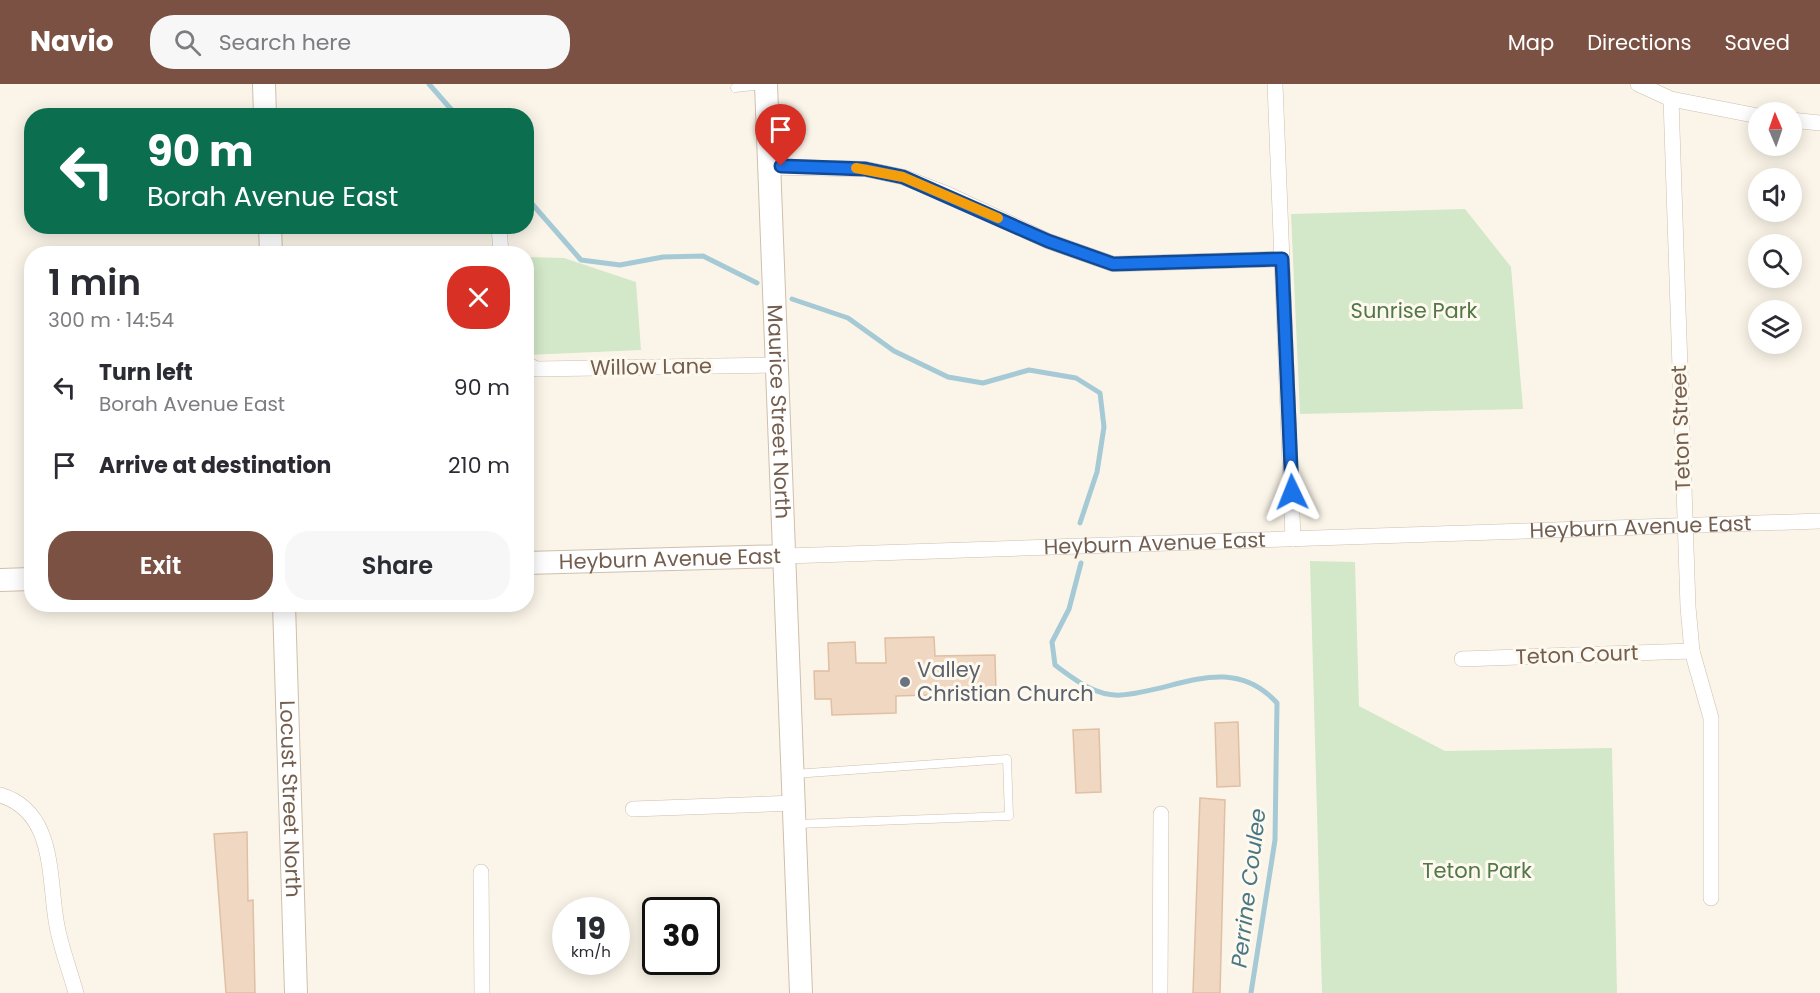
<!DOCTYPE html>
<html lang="en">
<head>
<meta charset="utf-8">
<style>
	:root { --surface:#fff; --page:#f7f7f7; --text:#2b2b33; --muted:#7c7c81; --accent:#7b5143 }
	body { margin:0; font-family:Poppins,sans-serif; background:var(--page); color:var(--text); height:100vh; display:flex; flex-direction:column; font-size:22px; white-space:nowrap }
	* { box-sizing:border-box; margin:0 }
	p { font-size:20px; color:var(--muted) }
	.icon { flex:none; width:33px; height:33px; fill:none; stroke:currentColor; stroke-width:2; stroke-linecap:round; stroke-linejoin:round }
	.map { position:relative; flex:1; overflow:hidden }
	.side { position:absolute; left:24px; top:162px; width:510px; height:366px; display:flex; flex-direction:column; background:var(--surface); border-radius:24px; box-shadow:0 3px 15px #0003 }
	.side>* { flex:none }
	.guide { position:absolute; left:24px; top:24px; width:510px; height:126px; border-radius:24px; box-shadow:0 3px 15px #0003; background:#0b6e4f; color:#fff; overflow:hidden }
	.needle { width:39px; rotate:358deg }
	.controls { position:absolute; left:1748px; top:18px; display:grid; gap:12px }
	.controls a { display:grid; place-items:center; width:54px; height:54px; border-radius:50%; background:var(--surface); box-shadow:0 3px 15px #0003; font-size:30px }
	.speed { position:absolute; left:552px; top:813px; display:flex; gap:12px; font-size:30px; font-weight:700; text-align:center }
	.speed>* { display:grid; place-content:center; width:78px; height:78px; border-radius:50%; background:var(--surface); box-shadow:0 3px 15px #0003; line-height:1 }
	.speed small { font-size:15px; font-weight:400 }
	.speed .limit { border:3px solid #111; border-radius:9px; background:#fff; color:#111 }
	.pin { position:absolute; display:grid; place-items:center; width:51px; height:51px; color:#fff; margin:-62px -26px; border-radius:50% 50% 50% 0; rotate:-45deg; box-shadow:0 0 6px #0007 }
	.pin .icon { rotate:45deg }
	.me { position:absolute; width:66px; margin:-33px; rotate:358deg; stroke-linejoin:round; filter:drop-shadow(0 0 4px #0008) }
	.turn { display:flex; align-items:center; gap:21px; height:126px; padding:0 24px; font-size:27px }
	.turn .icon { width:78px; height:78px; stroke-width:2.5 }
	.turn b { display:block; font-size:42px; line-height:51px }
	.round { display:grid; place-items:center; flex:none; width:63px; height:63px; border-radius:24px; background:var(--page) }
	.summary { display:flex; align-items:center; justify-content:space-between; height:102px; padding:0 24px }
	h1 { font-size:36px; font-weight:600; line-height:45px }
	.primary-button { display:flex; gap:12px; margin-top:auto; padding:12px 24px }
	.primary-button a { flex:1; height:69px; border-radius:24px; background:var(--accent); color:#fff; font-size:24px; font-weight:600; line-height:69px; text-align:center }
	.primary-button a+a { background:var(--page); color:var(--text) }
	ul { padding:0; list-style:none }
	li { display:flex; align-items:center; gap:18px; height:78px; padding:0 24px }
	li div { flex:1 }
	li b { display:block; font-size:22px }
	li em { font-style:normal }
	header { display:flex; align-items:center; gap:36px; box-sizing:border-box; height:84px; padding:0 30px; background:var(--accent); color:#fff }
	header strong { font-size:28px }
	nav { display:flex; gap:33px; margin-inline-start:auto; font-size:21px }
	.search { width:420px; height:54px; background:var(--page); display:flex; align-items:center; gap:15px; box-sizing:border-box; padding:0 21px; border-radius:24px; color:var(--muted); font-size:22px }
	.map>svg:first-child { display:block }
	.green { fill:#d2e8c8 }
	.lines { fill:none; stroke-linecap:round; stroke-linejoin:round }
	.stream { stroke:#a5cad5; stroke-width:5 }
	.building { fill:#efd7c2; stroke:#e0bfa4; stroke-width:1.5 }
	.lane-casing { stroke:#cdbeaf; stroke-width:9 }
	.street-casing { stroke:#cdbeaf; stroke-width:16 }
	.secondary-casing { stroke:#cfbfad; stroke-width:24 }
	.lane { stroke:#fff; stroke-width:8 }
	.street { stroke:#fff; stroke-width:15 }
	.secondary { stroke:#fff; stroke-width:22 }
	.route-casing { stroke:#114b97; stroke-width:15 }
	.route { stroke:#1a73e8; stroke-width:10 }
	.slow { stroke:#f59e0b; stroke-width:10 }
	.worship-dot { fill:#6b7280; stroke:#fef9ef; stroke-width:2 }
	.labels { text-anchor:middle; stroke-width:6; stroke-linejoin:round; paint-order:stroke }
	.park-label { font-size:21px; fill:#527847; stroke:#fef9ef }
	.street-label { font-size:21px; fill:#745e4e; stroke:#fef9ef }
	.worship-label { font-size:21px; fill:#5b616d; stroke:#fef9ef; text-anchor:start }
	.water-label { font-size:22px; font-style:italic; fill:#497785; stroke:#fef9ef }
</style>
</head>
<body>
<header>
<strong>Navio</strong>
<div class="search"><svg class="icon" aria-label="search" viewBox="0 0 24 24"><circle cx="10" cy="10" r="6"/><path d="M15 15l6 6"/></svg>Search here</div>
<nav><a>Map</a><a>Directions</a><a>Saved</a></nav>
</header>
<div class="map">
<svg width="1820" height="909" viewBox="0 0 1820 909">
	<rect width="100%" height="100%" fill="#fbf5e9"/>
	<g class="green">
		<path d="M1465 125 1511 183 1523 325 1300 330 1291 130Z"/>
		<path d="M527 173 564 174 636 198 641 266 527 271Z"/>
		<path d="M1310 477 1355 478 1359 622 1445 667 1612 664 1617 909H1322Z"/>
	</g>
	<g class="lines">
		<g class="stream">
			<path d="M429 0 457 32"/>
			<path d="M526 113 581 176 620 181 663 173 703 172 757 199"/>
			<path d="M792 215 848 234 894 267 948 293 983 299 1029 286 1076 294 1100 309 1104 343 1097 388 1080 439"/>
			<path d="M1081 479 1069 525 1052 558 1055 581C1074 595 1096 613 1121 611 1177 607 1230 568 1277 619L1275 756 1251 909"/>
		</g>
	</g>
	<g class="building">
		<path d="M934 553 935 572 995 571 996 609 896 612V629L832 631 831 615H815L814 587H829L828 559 855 558 856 579H886L885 554Z"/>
		<path d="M1238 638 1240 702 1217 703 1215 639Z"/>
		<path d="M1099 645 1101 708 1076 709 1073 646Z"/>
		<path d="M1200 714 1225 716 1220 909H1193Z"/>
		<path d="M247 748 248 817 253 816 255 909H226L214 750Z"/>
	</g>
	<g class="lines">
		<g class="lane-casing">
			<g id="lane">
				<path d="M735 4 765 1"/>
				<path d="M794 690 1007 675 1009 732 797 740"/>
			</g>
		</g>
		<g class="street-casing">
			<g id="street">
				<path d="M1275 0 1293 455"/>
				<path d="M1638 0 1671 15 1758 32"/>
				<path d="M1671 15 1688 523 1692 567 1711 634V814"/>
				<path d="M1791 36 1820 39"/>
				<path d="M769 83 865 85 903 93 947 110 1048 157 1113 180 1282 175"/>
				<path d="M499 142 501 170"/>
				<path d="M526 280 536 285 778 281"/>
				<path id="s1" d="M786 472 1820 437"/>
				<path d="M1462 575 1692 567"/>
				<path d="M0 711C57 728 48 796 57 842 61 864 70 887 76 909"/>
				<path d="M633 725 795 719"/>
				<path d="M481 788 482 909"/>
				<path d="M1160 909 1161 730"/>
			</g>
		</g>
		<g class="secondary-casing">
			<g id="secondary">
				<path d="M264 0 265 32"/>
				<path id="s2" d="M766 0 801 909"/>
				<path d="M270 142 271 170"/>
				<path id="s3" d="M526 479 786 472"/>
				<path d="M0 496 32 495"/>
				<path id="s4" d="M284 520 296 909"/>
			</g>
		</g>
		<use href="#lane" class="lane"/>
		<use href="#street" class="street"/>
		<use href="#secondary" class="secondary"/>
	</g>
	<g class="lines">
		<g class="route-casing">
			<path id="route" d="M781 82 865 85 903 93 1048 157 1113 180 1282 175 1292 408"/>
		</g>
		<use href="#route" class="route"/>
		<path class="slow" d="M856 84 903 93 998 134"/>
	</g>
	<circle class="worship-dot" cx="905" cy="598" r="6"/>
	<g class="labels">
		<g class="park-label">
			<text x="1414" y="234">Sunrise Park</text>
			<text x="1477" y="794">Teton Park</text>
		</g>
		<g class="street-label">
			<text transform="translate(651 283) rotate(-1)" y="7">Willow Lane</text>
			<text dy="7" stroke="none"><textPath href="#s2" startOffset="328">Maurice Street North</textPath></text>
			<text transform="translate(1681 344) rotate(-92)" y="7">Teton Street</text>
			<text dy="7" stroke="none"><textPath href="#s1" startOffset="855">Heyburn Avenue East</textPath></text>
			<text dy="7" stroke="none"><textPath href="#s1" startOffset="369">Heyburn Avenue East</textPath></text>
			<text dy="7" stroke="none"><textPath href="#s3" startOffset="144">Heyburn Avenue East</textPath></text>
			<text transform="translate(1577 571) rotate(-2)" y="7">Teton Court</text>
			<text dy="7" stroke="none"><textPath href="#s4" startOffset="195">Locust Street North</textPath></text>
		</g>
		<g class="worship-label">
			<text x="917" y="593">Valley<tspan x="917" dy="24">Christian Church</tspan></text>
		</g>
		<g class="water-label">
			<text transform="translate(1248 804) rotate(-83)" y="8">Perrine Coulee</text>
		</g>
	</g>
</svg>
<div class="controls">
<a><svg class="needle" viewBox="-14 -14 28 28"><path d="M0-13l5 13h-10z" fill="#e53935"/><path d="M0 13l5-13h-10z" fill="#7c7c81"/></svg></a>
<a><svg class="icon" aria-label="sound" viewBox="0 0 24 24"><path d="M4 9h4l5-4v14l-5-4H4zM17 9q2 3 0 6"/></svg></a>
<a><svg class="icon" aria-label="search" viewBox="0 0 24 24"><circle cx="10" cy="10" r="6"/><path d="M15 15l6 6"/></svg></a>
<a><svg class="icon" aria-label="layers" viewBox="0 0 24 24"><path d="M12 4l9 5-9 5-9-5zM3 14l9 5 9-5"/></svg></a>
</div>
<div class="speed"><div>19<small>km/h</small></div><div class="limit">30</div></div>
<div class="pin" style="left:781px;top:82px;background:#d93025"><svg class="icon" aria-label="arrive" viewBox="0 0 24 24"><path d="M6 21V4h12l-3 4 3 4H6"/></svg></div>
<svg class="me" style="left:1292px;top:408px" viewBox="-20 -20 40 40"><path d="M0-17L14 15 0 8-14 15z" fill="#1a73e8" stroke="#fff" stroke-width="4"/></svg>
<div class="guide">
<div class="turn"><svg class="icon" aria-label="left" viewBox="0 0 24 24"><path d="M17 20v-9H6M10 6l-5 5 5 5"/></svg><div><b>90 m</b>Borah Avenue East</div></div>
</div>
<section class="side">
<div class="summary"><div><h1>1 min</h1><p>300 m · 14:54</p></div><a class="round" style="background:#d93025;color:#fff"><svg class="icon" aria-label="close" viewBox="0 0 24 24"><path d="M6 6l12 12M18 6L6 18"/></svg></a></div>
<ul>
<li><svg class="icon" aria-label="left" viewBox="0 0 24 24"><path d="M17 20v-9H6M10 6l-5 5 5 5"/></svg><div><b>Turn left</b><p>Borah Avenue East</p></div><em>90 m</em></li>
<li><svg class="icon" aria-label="arrive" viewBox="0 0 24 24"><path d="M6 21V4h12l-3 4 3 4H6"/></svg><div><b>Arrive at destination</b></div><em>210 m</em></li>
</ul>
<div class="primary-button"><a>Exit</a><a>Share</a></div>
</section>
</div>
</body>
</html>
